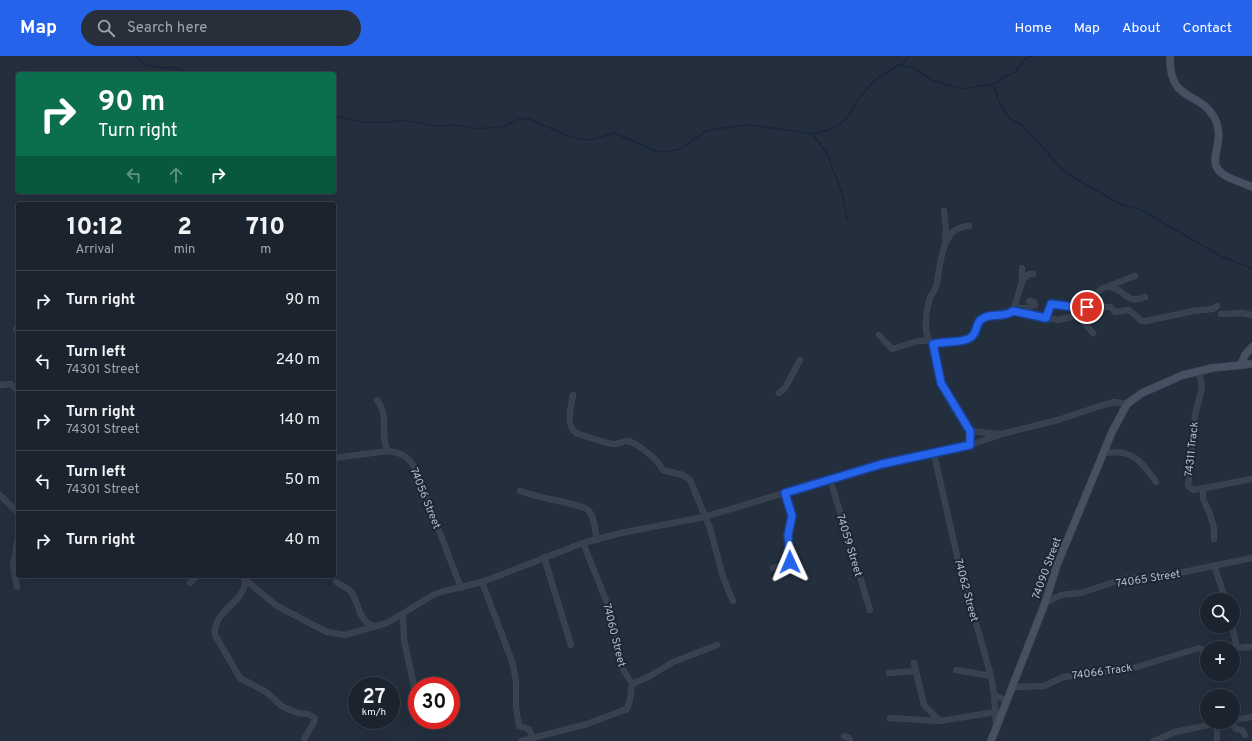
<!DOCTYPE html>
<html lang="en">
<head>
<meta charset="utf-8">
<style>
	:root { --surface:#1b232e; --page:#282f3a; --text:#f1f3f6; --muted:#a0a4aa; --line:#39404a; --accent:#2563eb }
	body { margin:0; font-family:Overpass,sans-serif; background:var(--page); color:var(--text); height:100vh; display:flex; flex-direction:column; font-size:15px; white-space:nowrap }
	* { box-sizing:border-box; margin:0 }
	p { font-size:13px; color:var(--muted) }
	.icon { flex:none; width:22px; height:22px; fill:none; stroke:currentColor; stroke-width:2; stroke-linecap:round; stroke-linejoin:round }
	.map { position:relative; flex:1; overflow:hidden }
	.details { position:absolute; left:16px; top:146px; width:320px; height:376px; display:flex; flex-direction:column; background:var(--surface); border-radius:4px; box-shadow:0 4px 16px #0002,0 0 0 1px var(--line) }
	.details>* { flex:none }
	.guide { position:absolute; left:16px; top:16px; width:320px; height:122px; border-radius:4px; box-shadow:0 4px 16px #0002,0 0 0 1px var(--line); background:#0b6e4f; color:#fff; overflow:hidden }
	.fabs { position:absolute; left:1200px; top:537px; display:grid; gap:8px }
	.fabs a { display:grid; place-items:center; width:40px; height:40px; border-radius:50%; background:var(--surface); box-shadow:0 4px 16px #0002,0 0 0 1px var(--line); font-size:20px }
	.speed { position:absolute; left:348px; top:621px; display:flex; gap:8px; font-size:20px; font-weight:700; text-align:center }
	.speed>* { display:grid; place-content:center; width:52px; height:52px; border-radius:50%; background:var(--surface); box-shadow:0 4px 16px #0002,0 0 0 1px var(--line); line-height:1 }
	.speed small { font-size:10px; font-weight:400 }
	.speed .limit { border:6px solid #d22; background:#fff; color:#111 }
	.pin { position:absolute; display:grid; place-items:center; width:34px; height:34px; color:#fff; margin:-17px; border:2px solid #fff; border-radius:50%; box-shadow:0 1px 4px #0007 }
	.me { position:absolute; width:44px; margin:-22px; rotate:359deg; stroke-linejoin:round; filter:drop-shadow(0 0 3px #0008) }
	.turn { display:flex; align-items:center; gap:14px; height:84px; padding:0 16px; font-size:18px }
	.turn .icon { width:52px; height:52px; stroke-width:2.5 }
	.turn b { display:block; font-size:28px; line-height:34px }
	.lanes { display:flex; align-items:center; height:38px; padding:0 16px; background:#0003; justify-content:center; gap:20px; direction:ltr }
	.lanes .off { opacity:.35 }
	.eta { display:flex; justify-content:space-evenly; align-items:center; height:68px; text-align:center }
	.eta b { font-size:24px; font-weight:800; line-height:28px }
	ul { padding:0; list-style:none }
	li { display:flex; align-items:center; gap:12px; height:60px; padding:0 16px; border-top:1px solid var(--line) }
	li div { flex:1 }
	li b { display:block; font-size:15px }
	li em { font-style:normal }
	header { display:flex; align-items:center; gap:24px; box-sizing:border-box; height:56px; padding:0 20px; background:var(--accent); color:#fff }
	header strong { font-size:19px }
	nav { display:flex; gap:22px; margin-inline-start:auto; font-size:14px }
	.search { width:280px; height:36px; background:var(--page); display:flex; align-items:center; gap:10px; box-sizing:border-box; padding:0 14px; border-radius:22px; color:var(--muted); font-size:15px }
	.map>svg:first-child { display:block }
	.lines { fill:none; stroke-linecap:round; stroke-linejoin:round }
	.stream { stroke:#17263c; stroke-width:1.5 }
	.street-casing { stroke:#414a57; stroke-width:6 }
	.secondary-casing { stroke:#414a57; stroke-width:8 }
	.street { stroke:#38414e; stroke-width:5 }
	.secondary { stroke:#465061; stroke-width:7 }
	.route-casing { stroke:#184099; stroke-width:10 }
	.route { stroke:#2563eb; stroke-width:7 }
	.labels { text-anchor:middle; stroke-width:4; stroke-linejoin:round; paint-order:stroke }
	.street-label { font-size:11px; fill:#b4bcc9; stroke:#1d2633 }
</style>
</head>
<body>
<header>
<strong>Map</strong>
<div class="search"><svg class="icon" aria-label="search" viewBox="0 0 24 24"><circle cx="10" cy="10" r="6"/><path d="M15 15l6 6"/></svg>Search here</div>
<nav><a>Home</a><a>Map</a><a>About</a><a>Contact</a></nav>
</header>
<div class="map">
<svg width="1252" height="685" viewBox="0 0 1252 685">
	<rect width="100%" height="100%" fill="#242f3e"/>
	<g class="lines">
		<g class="stream">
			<path d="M135 0 146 9 164 12 174 11 188 18"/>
			<path d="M902 9 909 0"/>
			<path d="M991 29 995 33 999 46 1008 61 1023 70 1066 117 1122 149 1138 152 1222 201 1252 212"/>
			<path d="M334 60 363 66H392L403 64 435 70 457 69 478 73 506 70 517 64 527 62 571 81 589 84 615 77 655 95 665 96 680 93 706 75 729 71 750 69 814 78 828 74 836 71 848 61 858 43 875 24 898 9 913 12 932 24 962 33 997 27 1003 21 1015 16 1025 3 1031 0"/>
			<path d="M812 77 827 98 843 140 847 163"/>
		</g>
		<g class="street-casing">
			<g id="street">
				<path d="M944 155 946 173 945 187"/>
				<path d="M1022 225 1029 218H1033"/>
				<path d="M1110 231C1127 234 1125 249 1145 241"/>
				<path d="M1085 249 1087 251H1111L1115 256 1129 254 1142 265H1146L1193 255 1213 253 1217 250"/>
				<path d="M1087 251 1088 265 1085 268 1093 277"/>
				<path d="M1014 252H1027L1035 249 1034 246 1029 245"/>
				<path d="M1013 255 1022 226V212"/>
				<path d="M1221 258 1241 257 1252 259"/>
				<path d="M1046 262 1051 248 1074 251 1085 249 1101 233 1135 220"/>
				<path d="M16 273 18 272"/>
				<path d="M879 279 892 293 918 285H929"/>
				<path d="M933 288C922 281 926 256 929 245 930 240 934 236 936 231 941 210 940 170 969 170"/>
				<path d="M1199 314 1202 332 1195 359 1188 430 1194 434 1252 423"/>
				<path d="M0 329 11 328 18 335"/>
				<path d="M779 337 785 332 800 304"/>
				<path d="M573 339C571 352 565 368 576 377 584 380 608 388 615 388 619 388 623 385 627 385 638 387 658 404 663 414L683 419 690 424 710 472 723 521 733 545"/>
				<path d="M377 344C390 360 379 379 388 395"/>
				<path d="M970 375 1000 378"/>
				<path d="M970 389V375L943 333 933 288C943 285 963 287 970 282 979 277 975 264 986 261 995 257 1004 262 1013 255L1058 264 1071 261"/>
				<path d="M1103 397C1134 393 1140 404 1156 426"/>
				<path d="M934 398 958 504 991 620 994 638 996 669"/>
				<path d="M334 402 388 395C403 397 409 401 416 414L461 532"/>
				<path d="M830 423 870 554"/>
				<path d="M1203 432V443L1210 458 1214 472V483"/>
				<path d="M520 435C533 441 582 448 588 454 595 461 595 475 597 484"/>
				<path d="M0 439 18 457"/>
				<path d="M583 487 608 549 623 613 632 628"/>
				<path d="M544 501 571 589"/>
				<path d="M1214 510 1226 544"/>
				<path d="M773 512 787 507 790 503 788 479 792 460 785 437"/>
				<path d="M241 520 277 550 327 576 345 579 387 567 433 539 444 535 482 526 583 487 621 477 704 461 882 408 970 389 1002 378 1058 364 1100 350 1114 346 1127 348"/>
				<path d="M245 524C246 547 212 554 215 579L240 622 266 636 283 651 298 657 308 658 315 662C314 671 306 676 304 685"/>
				<path d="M336 526C341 529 349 532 352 537 359 549 359 566 374 570"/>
				<path d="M482 526 513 608 516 626V651L519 670 529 673 532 681"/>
				<path d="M190 527 197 520"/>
				<path d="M17 531 13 510 18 482"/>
				<path d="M1045 547 1061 539 1081 537 1123 523 1184 516 1252 502"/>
				<path d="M403 559 404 584 413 625 416 651"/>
				<path d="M1232 570 1237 592"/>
				<path d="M1233 592 1252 591"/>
				<path d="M914 607 924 649 940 665"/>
				<path d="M956 614 991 620"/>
				<path d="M889 617 916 615"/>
				<path d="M632 628 650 620 673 606 717 589"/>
				<path d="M1012 631 1044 630 1063 621 1130 613 1199 592 1207 597"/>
				<path d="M994 638 1006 645"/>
				<path d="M890 662 940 665 995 656"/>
				<path d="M1233 664 1252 661"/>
				<path d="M1231 666 1236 673 1242 674 1245 679"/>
				<path d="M844 680 849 682 850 685"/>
				<path d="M521 685 587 668 627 653 630 644 632 628"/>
				<path d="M1154 685 1175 676 1223 666"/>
				<path d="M1217 685V667"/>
			</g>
		</g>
		<g class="secondary-casing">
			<g id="secondary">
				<path d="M1170 0C1169 47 1198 34 1214 61 1226 83 1210 100 1217 112 1224 123 1241 125 1252 131"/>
				<path d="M1241 308 1245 299 1252 291"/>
				<path d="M991 685 1045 547 1057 509 1112 376 1127 348 1142 337 1183 319 1212 312 1252 308"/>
			</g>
		</g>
		<use href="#street" class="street"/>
		<use href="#secondary" class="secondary"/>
	</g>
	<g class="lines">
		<g class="route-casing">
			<path id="route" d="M790 506 788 479 792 460 785 437 882 408 970 389V375L941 327 933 288C943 285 963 287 970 282 979 277 974 264 986 261 995 257 1004 262 1013 255L1046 262 1051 248 1074 251 1081 248 1087 251"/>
		</g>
		<use href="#route" class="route"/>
	</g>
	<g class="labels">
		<g class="street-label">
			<text transform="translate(1191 393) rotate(-84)" y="4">74311 Track</text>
			<text transform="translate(426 442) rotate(68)" y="4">74056 Street</text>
			<text transform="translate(850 489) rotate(73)" y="4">74059 Street</text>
			<text transform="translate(1046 512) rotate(-70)" y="4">74090 Street</text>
			<text transform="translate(1148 522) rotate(-9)" y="4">74065 Street</text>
			<text transform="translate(967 534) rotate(75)" y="4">74062 Street</text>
			<text transform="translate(615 579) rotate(76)" y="4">74060 Street</text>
			<text transform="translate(1102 615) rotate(-8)" y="4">74066 Track</text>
		</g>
	</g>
</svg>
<div class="fabs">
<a><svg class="icon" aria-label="search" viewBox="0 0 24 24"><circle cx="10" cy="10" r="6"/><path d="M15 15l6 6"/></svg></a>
<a>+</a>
<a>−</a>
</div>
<div class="speed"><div>27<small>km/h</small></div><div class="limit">30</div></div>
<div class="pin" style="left:1087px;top:251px;background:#d93025"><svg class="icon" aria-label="arrive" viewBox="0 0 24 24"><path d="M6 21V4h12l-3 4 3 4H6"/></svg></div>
<svg class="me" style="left:790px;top:506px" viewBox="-20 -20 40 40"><path d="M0-17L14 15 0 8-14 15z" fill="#2563eb" stroke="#fff" stroke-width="4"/></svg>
<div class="guide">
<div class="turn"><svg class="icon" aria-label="right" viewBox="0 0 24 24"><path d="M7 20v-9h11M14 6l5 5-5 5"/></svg><div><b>90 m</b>Turn right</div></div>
<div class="lanes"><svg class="icon off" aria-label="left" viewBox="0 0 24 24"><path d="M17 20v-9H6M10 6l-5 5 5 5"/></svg><svg class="icon off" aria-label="ahead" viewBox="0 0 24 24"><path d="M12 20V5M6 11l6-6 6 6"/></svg><svg class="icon" aria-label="right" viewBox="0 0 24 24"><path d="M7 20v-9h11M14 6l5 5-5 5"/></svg></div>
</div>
<section class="details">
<div class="eta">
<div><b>10:12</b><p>Arrival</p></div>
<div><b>2</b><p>min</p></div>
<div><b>710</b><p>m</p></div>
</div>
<ul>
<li><svg class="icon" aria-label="right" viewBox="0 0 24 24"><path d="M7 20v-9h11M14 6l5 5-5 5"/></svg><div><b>Turn right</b></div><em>90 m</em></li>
<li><svg class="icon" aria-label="left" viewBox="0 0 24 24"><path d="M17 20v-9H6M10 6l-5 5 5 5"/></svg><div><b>Turn left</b><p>74301 Street</p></div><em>240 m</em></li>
<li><svg class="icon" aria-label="right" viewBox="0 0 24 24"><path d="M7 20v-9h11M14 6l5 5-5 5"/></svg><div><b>Turn right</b><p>74301 Street</p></div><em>140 m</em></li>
<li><svg class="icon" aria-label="left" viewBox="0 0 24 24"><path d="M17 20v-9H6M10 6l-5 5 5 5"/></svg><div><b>Turn left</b><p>74301 Street</p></div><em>50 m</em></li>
<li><svg class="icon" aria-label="right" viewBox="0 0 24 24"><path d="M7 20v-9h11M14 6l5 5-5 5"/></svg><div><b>Turn right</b></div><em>40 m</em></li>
</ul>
</section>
</div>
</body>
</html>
